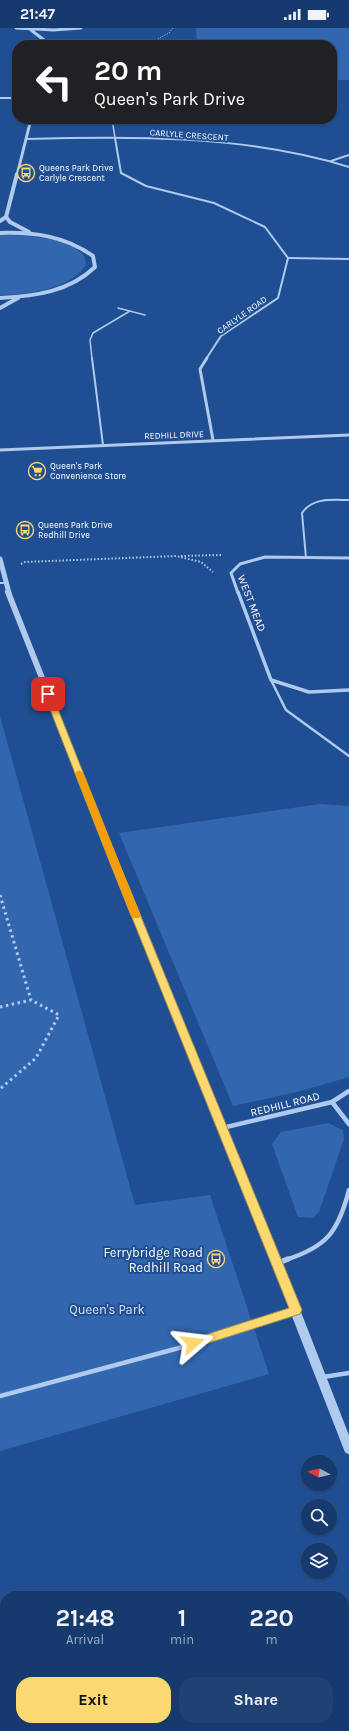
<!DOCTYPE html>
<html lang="en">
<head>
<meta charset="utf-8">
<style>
	:root { --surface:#173a6e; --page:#204173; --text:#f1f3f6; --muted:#9eadc2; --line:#365481; --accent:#fcd870 }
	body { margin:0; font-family:Karla,sans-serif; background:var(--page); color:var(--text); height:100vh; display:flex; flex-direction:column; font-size:15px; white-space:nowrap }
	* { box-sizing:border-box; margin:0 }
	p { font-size:13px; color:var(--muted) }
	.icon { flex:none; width:22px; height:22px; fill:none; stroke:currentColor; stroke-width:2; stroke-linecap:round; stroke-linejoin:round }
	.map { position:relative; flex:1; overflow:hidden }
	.sheet { position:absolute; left:0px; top:1563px; width:349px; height:140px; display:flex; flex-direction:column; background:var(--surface); border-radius:16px 16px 0 0; box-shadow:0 1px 3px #0004,0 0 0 1px var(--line) }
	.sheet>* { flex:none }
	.guide { position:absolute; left:12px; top:12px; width:325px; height:84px; border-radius:16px; box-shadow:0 1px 3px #0004,0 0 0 1px var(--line); background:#202124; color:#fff; overflow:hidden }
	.needle { width:26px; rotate:277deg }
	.controls { position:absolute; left:301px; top:1427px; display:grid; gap:8px }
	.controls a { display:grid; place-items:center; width:36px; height:36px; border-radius:50%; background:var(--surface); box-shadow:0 1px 3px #0004,0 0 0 1px var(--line); font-size:20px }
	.pin { position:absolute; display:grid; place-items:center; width:34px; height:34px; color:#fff; margin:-17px; border-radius:8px; box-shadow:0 2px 6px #0006 }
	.me { position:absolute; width:44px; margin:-22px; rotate:73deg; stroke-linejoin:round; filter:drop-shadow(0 0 3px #0008) }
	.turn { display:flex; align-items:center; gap:14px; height:84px; padding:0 16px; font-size:18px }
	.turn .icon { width:52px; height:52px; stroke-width:2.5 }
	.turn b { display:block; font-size:28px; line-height:34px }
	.eta { display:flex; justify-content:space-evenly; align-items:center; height:68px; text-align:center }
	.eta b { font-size:24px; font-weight:700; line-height:28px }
	.button { display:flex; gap:8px; margin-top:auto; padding:8px 16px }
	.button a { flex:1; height:46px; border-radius:16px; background:var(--accent); color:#111; font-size:16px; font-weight:700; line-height:46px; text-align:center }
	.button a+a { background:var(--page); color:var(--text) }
	.status { display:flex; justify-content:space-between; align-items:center; height:28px; padding:0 20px; background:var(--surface); direction:ltr }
	.status svg { height:11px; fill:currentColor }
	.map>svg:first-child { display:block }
	.green { fill:#3267b0 }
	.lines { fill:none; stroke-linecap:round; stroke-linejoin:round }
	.path-far2 { stroke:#b0caee; stroke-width:1; stroke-dasharray:1 1.5; stroke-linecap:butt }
	.path-far1 { stroke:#b0caee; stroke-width:2; stroke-dasharray:1.5 2; stroke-linecap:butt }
	.path { stroke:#b0caee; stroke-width:3; stroke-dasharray:2.5 3.5; stroke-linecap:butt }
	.service-far3 { stroke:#b0caee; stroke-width:1.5 }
	.service-far2 { stroke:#b0caee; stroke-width:2 }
	.service-far1 { stroke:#b0caee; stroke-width:2.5 }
	.service { stroke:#b0caee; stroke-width:4.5 }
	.minor-far4 { stroke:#b0caee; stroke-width:2 }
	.minor-far3 { stroke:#b0caee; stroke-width:3 }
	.minor-far2 { stroke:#b0caee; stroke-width:3.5 }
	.minor-far1 { stroke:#b0caee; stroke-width:4.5 }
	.minor { stroke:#b0caee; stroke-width:5.5 }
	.tertiary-far5 { stroke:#b0caee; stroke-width:3 }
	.tertiary-far4 { stroke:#b0caee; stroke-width:4 }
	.tertiary-far3 { stroke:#b0caee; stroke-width:5 }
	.tertiary-far2 { stroke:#b0caee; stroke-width:6 }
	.tertiary-far1 { stroke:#b0caee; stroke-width:8 }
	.tertiary { stroke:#b0caee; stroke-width:10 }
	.route { fill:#fcd870; stroke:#a48c49 }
	.slow { fill:#f59e0b }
	.labels { text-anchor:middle; stroke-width:4; stroke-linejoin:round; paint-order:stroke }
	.far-street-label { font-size:9px; fill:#fff; stroke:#1f4e92 }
	.far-poi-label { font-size:9px; fill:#fff; stroke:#1f4e92; text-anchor:start }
	.street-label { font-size:11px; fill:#fff; stroke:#1f4e92 }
	.near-poi-label { font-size:13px; fill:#fff; stroke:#1f4e92; text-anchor:end }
	.near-park-label { font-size:13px; fill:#d6e5fa; stroke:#1f4e92 }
</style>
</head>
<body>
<div class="status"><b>21:47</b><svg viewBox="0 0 49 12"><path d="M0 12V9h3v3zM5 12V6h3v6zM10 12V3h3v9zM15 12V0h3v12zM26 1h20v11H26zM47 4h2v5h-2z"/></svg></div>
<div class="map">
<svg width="349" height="1703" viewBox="0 0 349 1703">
	<rect width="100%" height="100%" fill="#1f4e92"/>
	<g class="green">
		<path d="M196 0H349V52H332V17H174H197Z"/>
		<path d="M0 207C21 207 70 209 84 228 85 230 86 234 86 237 69 262 28 266 0 267Z"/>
		<path d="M0 688 135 1177 210 1167 269 1346 0 1423Z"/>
		<path d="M320 776 349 778V1049L297 1064 233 1078 119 805Z"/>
		<path d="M328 1095 343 1102 344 1111 319 1184 313 1190 298 1189 272 1116 281 1104Z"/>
	</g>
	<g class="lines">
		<path class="path-far2" d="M147 17 169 5 173 0"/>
		<g class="path-far1">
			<path d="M181 528 222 527"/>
			<path d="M21 536 25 534 176 528 201 534 213 544"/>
		</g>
		<g class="path">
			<path d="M0 867 31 972"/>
			<path d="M0 979 31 972 59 987 36 1030 0 1061"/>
		</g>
		<g class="service-far3">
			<path d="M112 15V17"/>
			<path d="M112 91 115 110"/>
			<path d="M118 280 145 287"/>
			<path d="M92 331 90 312 93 305 130 283"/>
		</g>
		<g class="service-far2">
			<path d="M92 330 103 417"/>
			<path d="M306 530 302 485C313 469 332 472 349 472"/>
			<path d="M0 555H5"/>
		</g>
		<path class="service-far1" d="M271 652 286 682 349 728"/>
		<g class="service">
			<path d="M323 1349 349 1345"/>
			<path d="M0 1368 179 1320 294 1283"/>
		</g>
		<g class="minor-far4">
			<path d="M0 70H17"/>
			<path d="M115 110 121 145 146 158 214 175 265 199 288 230 278 270 221 308 206 331"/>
			<path d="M26 111C133 108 246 107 349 139"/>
			<path d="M331 133 349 127"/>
			<path d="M288 230 349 231"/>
		</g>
		<g class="minor-far3">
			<path d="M207 330 200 341 213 412"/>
			<path d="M0 422 349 407"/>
			<path d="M238 565 231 545 240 536 265 529 349 530"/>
		</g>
		<path class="minor-far2" d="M238 564 271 652 309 664 349 662"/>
		<g class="minor-far1">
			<path d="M332 1074 349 1096"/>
			<path d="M222 1100 332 1074 349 1063"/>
			<path d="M285 1232C327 1219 338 1204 349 1162"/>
		</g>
		<path class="minor" d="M278 1235 288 1231"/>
		<g class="tertiary-far5">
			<path d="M16 0 54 2 81 0"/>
			<path d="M31 2 44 12V17"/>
			<path d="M17 147 31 91"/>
		</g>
		<g class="tertiary-far4">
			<path d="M6 189 10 194 29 204"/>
			<path d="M0 193 6 189 17 146"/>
			<path d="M0 205C34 204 65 208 93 228L95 239C69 264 35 268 0 270"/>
			<path d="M0 280 18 270"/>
		</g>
		<path class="tertiary-far3" d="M0 531 9 565"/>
		<path class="tertiary-far2" d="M8 564 125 860"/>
		<path class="tertiary-far1" d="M125 859 275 1232"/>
		<path class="tertiary" d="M275 1231 349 1421"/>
	</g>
	<path class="route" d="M48 663 52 666 119 835 302 1282 300 1286 193 1320 189 1318 187 1315 189 1312 289 1280 110 835 44 666Z"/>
	<path class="slow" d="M79 742 83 745 141 888 139 890H133L131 888 75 745Z"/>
	<defs>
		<g id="bus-ring" transform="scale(0.9)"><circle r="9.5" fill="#1f4e92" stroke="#fcd870" stroke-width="1.5"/><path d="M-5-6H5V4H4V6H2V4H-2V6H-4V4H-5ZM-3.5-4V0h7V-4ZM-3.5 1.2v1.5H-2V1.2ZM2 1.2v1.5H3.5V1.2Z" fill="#fcd870"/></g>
		<g id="supermarket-ring" transform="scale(0.9)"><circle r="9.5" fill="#1f4e92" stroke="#fcd870" stroke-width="1.5"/><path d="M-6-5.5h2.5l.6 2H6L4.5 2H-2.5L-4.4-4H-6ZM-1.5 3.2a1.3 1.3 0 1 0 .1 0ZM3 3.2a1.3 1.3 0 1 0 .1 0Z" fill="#fcd870"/></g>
	</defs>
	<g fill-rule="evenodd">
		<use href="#bus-ring" x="26" y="145"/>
		<use href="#supermarket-ring" x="37" y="443"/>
		<use href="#bus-ring" x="25" y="502"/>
		<use href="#bus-ring" x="216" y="1231"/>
	</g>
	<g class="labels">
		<g class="far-street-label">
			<text transform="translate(189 107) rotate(4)" y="3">CARLYLE CRESCENT</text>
			<text transform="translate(242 287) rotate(-35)" y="3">CARLYLE ROAD</text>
			<text transform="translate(174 407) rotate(-2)" y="3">REDHILL DRIVE</text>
		</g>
		<g class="far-poi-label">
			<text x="39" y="143">Queens Park Drive<tspan x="39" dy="10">Carlyle Crescent</tspan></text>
			<text x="50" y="441">Queen's Park<tspan x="50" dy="10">Convenience Store</tspan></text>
			<text x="38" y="500">Queens Park Drive<tspan x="38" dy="10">Redhill Drive</tspan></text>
		</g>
		<g class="street-label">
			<text transform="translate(252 575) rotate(69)" y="4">WEST MEAD</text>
			<text transform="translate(285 1076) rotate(-14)" y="4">REDHILL ROAD</text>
		</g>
		<g class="near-poi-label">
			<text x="203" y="1229">Ferrybridge Road<tspan x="203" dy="15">Redhill Road</tspan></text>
		</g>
		<g class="near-park-label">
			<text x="107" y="1286">Queen's Park</text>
		</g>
	</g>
</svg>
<div class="controls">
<a><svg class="needle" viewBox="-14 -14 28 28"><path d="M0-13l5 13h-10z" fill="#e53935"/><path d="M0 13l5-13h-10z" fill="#9eadc2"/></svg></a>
<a><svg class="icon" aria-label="search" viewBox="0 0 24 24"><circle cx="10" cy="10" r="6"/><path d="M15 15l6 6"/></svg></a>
<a><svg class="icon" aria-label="layers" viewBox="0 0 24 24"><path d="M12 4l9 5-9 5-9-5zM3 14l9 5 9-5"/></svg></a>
</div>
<div class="pin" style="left:48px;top:666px;background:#d93025"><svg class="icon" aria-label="arrive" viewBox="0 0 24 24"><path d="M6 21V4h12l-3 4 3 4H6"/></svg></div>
<svg class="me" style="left:193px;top:1315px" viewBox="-20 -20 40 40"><path d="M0-17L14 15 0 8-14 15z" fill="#fcd870" stroke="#fff" stroke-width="4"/></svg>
<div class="guide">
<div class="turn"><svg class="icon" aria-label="left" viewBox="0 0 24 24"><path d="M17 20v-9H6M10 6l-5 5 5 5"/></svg><div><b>20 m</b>Queen's Park Drive</div></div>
</div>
<section class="sheet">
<div class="eta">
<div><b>21:48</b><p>Arrival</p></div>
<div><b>1</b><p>min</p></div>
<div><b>220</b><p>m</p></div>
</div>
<div class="button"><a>Exit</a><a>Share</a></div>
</section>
</div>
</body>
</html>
